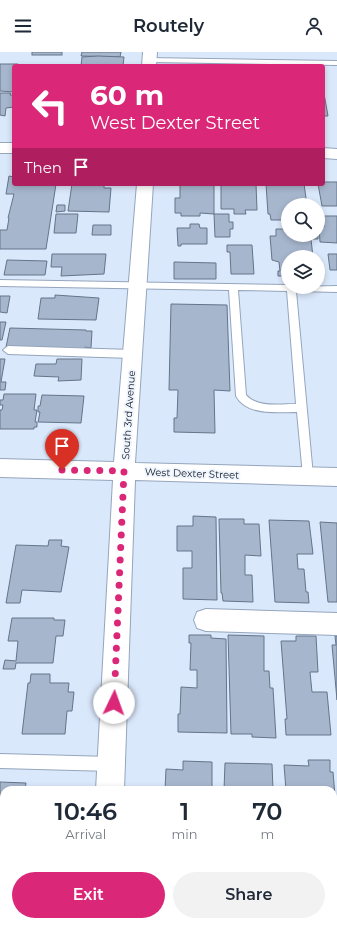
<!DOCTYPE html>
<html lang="en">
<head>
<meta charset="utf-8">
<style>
	:root { --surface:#fff; --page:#f2f2f3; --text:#1f2937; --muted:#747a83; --accent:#db2777 }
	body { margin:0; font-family:Montserrat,sans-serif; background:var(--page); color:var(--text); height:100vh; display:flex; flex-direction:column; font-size:15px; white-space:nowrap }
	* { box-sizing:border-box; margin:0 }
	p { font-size:13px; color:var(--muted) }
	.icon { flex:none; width:22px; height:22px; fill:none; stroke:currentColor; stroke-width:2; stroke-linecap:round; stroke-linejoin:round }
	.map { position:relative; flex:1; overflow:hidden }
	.drawer { position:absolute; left:0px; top:734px; width:337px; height:140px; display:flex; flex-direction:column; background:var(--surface); border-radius:12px 12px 0 0; box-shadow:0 2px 6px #0003 }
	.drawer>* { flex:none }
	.banner { position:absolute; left:12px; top:12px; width:313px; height:122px; border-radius:4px; box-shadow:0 2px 6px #0003; background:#db2777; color:#fff; overflow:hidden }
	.tools { position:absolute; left:281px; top:146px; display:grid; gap:8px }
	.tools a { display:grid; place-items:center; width:44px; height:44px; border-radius:50%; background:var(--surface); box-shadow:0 2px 6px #0003; font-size:20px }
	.pin { position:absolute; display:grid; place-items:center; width:34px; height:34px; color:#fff; margin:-41px -17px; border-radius:50% 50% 50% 0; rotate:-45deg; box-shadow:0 0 4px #0007 }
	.pin .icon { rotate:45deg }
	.me { position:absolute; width:44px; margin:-22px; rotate:3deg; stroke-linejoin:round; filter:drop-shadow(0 0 3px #0008) }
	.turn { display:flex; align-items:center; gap:14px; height:84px; padding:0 12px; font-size:18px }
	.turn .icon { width:52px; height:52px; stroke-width:2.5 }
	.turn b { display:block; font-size:28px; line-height:34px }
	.then { display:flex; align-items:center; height:38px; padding:0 12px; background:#0003; gap:8px; font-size:15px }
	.eta { display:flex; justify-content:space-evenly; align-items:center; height:68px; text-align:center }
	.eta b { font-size:24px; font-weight:600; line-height:28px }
	.button { display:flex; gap:8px; margin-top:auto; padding:8px 12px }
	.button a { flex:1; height:46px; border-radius:24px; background:var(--accent); color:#fff; font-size:16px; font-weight:600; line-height:46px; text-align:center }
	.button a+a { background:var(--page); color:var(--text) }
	header { display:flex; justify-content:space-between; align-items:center; height:52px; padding:0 12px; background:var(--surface); font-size:18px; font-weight:600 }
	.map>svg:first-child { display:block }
	.building { fill:#a6b6cd; stroke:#657489 }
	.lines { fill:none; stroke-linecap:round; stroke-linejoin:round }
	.lane-casing { stroke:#95a5bc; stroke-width:2 }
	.street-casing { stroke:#95a5bc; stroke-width:2 }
	.lane { fill:#fff; fill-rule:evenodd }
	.street { fill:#fff; fill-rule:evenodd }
	.route { stroke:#db2777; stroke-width:7; stroke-dasharray:0 12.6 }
	.labels { text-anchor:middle; stroke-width:3.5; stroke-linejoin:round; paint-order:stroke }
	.street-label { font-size:10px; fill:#131821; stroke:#eef5fe }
</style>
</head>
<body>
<header><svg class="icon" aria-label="menu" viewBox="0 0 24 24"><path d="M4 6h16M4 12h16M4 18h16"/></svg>Routely<svg class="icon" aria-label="person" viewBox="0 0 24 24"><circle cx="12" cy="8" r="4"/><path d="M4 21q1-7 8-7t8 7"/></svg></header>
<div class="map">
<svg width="337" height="874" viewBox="0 0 337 874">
	<rect width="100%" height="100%" fill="#dae8fb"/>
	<g class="building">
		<rect x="32" y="0" width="30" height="3"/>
		<path d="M82 0H121L120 5 81 4Z"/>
		<path d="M98 4 124 5 123 14H81L82 5Z"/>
		<path d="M0 12H18L17 14H14V40L0 39Z"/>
		<path d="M323 36 328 64H323Z"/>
		<path d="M0 41H11L10 43H14V55L6 56 5 64 0 63Z"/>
		<path d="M9 124 14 125V132H56L46 197H0V178H7L9 166H8L14 142H6Z"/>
		<path d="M323 130H337V154H322L318 132H323Z"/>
		<path d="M72 132H104V136H111L109 160 68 159Z"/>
		<path d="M221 132H256L257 158H245L246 162H234V157H221Z"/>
		<path d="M266 132H304L307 153H288V168H271L270 162H268Z"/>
		<path d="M180 133H214V162L200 161V164H181V161H175V146H180Z"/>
		<path d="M57 153H65V159L56 160Z"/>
		<path d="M56 162H78L76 181H54Z"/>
		<path d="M214 162H229V170H233V177H230V185H215Z"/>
		<path d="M323 164H337V191L320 190 319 175H324Z"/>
		<path d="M190 172H199L200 176H207V192H181V194H178L177 176H190Z"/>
		<path d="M93 173H111V183H92Z"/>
		<path d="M276 177H288V183H318V187H311L313 205H288V224H278V219H280L279 210 272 208 270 184H276Z"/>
		<path d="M227 193H252L254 222H231L230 200H227Z"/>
		<path d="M52 202H106L104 222 61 224 62 215H51Z"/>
		<path d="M328 202H337V218H330Z"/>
		<path d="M7 208 47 209 45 223H4Z"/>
		<path d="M318 208H321L324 224H318Z"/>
		<path d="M174 210 216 211V227H174Z"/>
		<path d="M55 243 99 246 96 268 38 267 41 246H55Z"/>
		<path d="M0 244H10L7 261 0 260Z"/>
		<path d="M171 252 227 253 230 339 214 338 215 381 174 380V366H177L178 338H169Z"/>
		<path d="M0 270H6L2 288H0Z"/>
		<path d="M10 276 86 278V279H92L91 296 85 295 84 297 6 295Z"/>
		<path d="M0 307H5L1 330H6L5 338H0Z"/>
		<path d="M57 307H82L81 328 58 329 59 325 34 324 36 312H56Z"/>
		<path d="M4 342H36L34 358H37L35 370H37V375H34V377H0V358H2L3 353H0V348H3Z"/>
		<path d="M42 343 84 344 81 371 38 370 40 360H38V354H40Z"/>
		<path d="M193 464 216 465 217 548 183 547V516H192V499H177V474H193Z"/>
		<path d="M219 467H244V472H259L261 504 245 503V523H252L253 550 223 549 222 541H221Z"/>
		<path d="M269 468 309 469 313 502H297L298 517H304L306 540H308L309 551 275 550Z"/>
		<path d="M320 470 337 471V550H328Z"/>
		<path d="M49 488H62L61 494 69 495 61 540 22 538 20 551H6L16 493 48 494Z"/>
		<path d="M12 566H54V568H65L63 584H56L53 611H16L15 617H3L5 608 16 609 18 589H8Z"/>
		<path d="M189 583H211V586L226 587 227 681 178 680V662H180L181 635 197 636V618H190L191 591H189Z"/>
		<path d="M228 583 264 584V619H269L270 636H273L276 686 252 685V682H231Z"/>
		<path d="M296 584H316L318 620H310L312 640H327L331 683H286L285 667H287L281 589H296Z"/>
		<path d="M335 584H337V648L332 593H336Z"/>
		<path d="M31 622H50V631H69L68 640H74L72 659H67L65 682H22L28 631H30Z"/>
		<path d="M308 708H330V720H333L337 767H333V738H286L284 713 309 714Z"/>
		<path d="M183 709 212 710V738H165L166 717 183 718Z"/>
		<path d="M225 711 272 712 273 738H224Z"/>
		<path d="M0 730 26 731 25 738H4V870H41L40 874H0Z"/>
	</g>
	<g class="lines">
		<g class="lane-casing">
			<g id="lane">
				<path d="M147 6 337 9V13L150 10H147Z"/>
				<path d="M0 228 288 233V235L337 234V240L296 239 313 424 312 427 308 428 304 427 303 424 297 360C277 360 247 364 236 344L229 238 0 234ZM238 238 287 239 296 352C280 352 257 356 246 343Z"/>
				<path d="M8 294 132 298 137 302 132 306 8 302 3 298Z"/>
				<path d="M0 702 111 705 116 707 118 712 116 717 111 719 0 716Z"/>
			</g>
		</g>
		<g class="street-casing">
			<g id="street">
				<path d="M143 0H157L156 14H142Z"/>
				<rect x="0" y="91" width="14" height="10"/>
				<path d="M323 96 337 97V107L323 106Z"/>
				<path d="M137 132H153L135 411 337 416V434L135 428 124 738H96L113 428 0 425V407L114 410Z"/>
				<path d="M206 557 337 561V583L206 579 197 576 194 568 197 560Z"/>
				<path d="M333 848H337V874H324L321 870H333Z"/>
				<path d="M90 870H120L119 874H89Z"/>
			</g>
		</g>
		<use href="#lane" class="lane"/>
		<use href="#street" class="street"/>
	</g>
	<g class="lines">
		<path class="route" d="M62 418 124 419 114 651"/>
	</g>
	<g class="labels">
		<g class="street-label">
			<text transform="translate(128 363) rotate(-86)" y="4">South 3rd Avenue</text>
			<text transform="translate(192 421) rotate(2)" y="4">West Dexter Street</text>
		</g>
	</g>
</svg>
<div class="tools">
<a><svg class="icon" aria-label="search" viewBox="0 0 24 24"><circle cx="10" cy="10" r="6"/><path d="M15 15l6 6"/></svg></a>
<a><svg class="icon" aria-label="layers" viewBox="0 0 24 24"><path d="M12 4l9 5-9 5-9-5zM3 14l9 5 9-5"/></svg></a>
</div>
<div class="pin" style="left:62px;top:418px;background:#d93025"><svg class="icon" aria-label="arrive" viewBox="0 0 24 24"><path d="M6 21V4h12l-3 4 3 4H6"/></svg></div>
<svg class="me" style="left:114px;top:651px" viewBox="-20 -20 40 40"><circle r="19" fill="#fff"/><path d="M0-13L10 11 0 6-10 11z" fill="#db2777"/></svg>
<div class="banner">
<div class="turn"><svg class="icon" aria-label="left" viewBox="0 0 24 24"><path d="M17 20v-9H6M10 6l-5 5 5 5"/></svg><div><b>60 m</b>West Dexter Street</div></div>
<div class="then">Then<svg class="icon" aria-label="arrive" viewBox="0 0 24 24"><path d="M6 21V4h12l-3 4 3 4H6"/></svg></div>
</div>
<section class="drawer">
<div class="eta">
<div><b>10:46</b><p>Arrival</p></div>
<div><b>1</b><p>min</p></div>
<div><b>70</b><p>m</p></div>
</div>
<div class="button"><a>Exit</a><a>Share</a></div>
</section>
</div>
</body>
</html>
